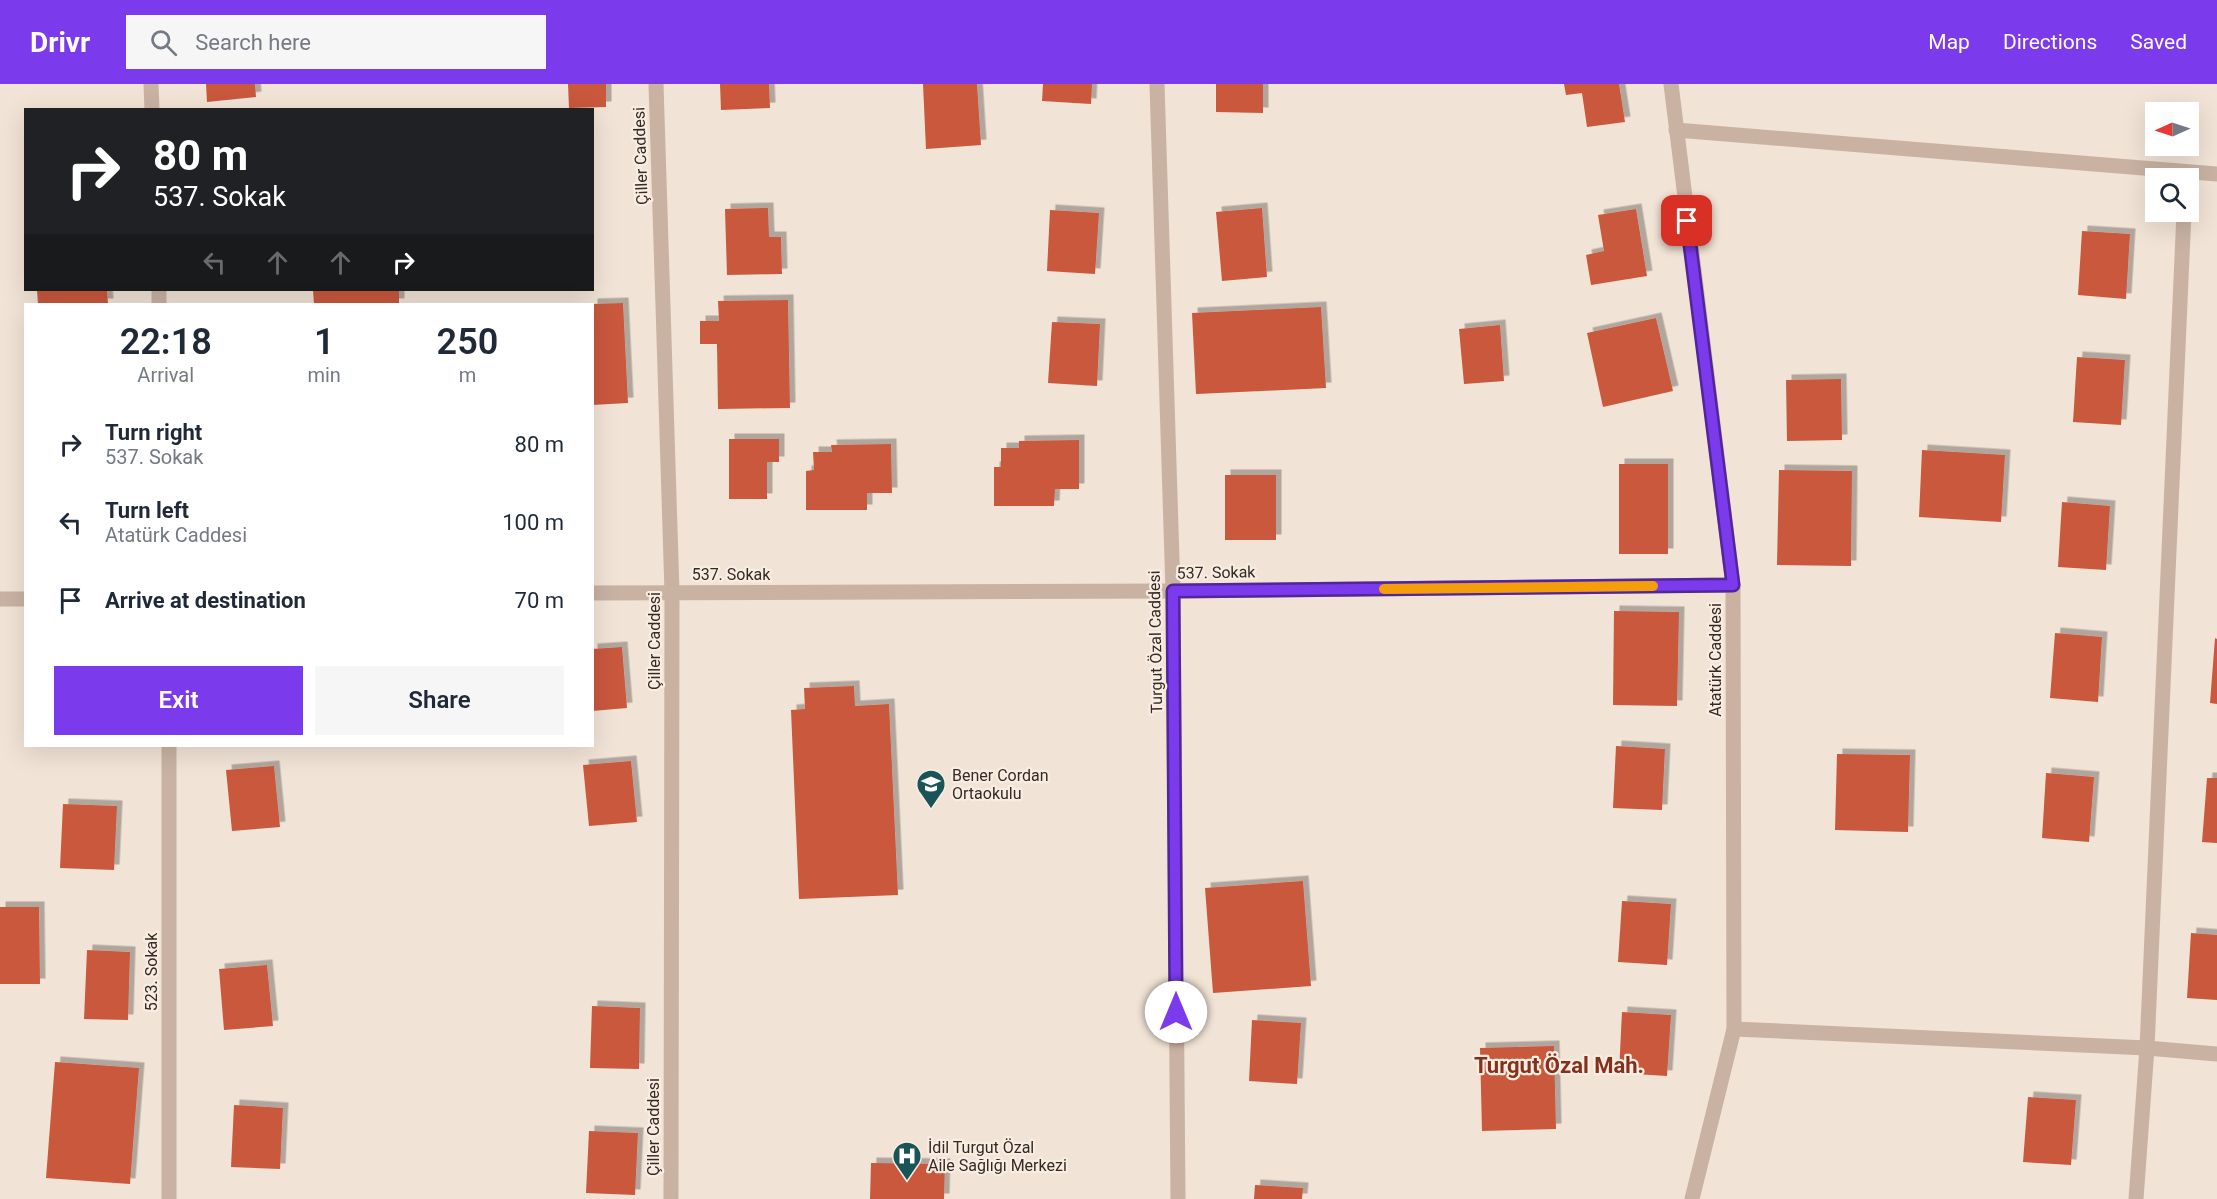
<!DOCTYPE html>
<html lang="en">
<head>
<meta charset="utf-8">
<style>
	:root { --surface:#fff; --page:#f6f6f7; --text:#1f2937; --muted:#747a83; --accent:#7c3aed }
	body { margin:0; font-family:Roboto,sans-serif; background:var(--page); color:var(--text); height:100vh; display:flex; flex-direction:column; font-size:22px; white-space:nowrap }
	* { box-sizing:border-box; margin:0 }
	p { font-size:20px; color:var(--muted) }
	.icon { flex:none; width:33px; height:33px; fill:none; stroke:currentColor; stroke-width:2; stroke-linecap:round; stroke-linejoin:round }
	.map { position:relative; flex:1; overflow:hidden }
	.sheet { position:absolute; left:24px; top:219px; width:570px; height:444px; display:flex; flex-direction:column; background:var(--surface); border-radius:0px; box-shadow:0 6px 24px #0002 }
	.sheet>* { flex:none }
	.banner { position:absolute; left:24px; top:24px; width:570px; height:183px; border-radius:0px; box-shadow:0 6px 24px #0002; background:#202124; color:#fff; overflow:hidden }
	.needle { width:39px; rotate:267deg }
	.controls { position:absolute; left:2145px; top:18px; display:grid; gap:12px }
	.controls a { display:grid; place-items:center; width:54px; height:54px; border-radius:0px; background:var(--surface); box-shadow:0 6px 24px #0002; font-size:30px }
	.pin { position:absolute; display:grid; place-items:center; width:51px; height:51px; color:#fff; margin:-26px; border-radius:12px; box-shadow:0 3px 9px #0006 }
	.me { position:absolute; width:66px; margin:-33px; rotate:0deg; stroke-linejoin:round; filter:drop-shadow(0 0 4px #0008) }
	.turn { display:flex; align-items:center; gap:21px; height:126px; padding:0 30px; font-size:27px }
	.turn .icon { width:78px; height:78px; stroke-width:2.5 }
	.turn b { display:block; font-size:42px; line-height:51px }
	.lanes { display:flex; align-items:center; height:57px; padding:0 30px; background:#0003; justify-content:center; gap:30px; direction:ltr }
	.lanes .off { opacity:.35 }
	.eta { display:flex; justify-content:space-evenly; align-items:center; height:102px; text-align:center }
	.eta b { font-size:36px; font-weight:600; line-height:42px }
	.primary-button { display:flex; gap:12px; margin-top:auto; padding:12px 30px }
	.primary-button a { flex:1; height:69px; border-radius:0px; background:var(--accent); color:#fff; font-size:24px; font-weight:600; line-height:69px; text-align:center }
	.primary-button a+a { background:var(--page); color:var(--text) }
	ul { padding:0; list-style:none }
	li { display:flex; align-items:center; gap:18px; height:78px; padding:0 30px }
	li div { flex:1 }
	li b { display:block; font-size:22px }
	li em { font-style:normal }
	header { display:flex; align-items:center; gap:36px; box-sizing:border-box; height:84px; padding:0 30px; background:var(--accent); color:#fff }
	header strong { font-size:28px }
	nav { display:flex; gap:33px; margin-inline-start:auto; font-size:21px }
	.search { width:420px; height:54px; background:var(--page); display:flex; align-items:center; gap:15px; box-sizing:border-box; padding:0 21px; border-radius:0px; color:var(--muted); font-size:22px }
	.map>svg:first-child { display:block }
	.building { fill:#c9583c; filter:url(#shadow) }
	.lines { fill:none; stroke-linecap:round; stroke-linejoin:round }
	.minor { stroke:#c9b2a2; stroke-width:15 }
	.tertiary { stroke:#c9b2a2; stroke-width:15 }
	.route-casing { stroke:#51269a; stroke-width:15 }
	.route { stroke:#7c3aed; stroke-width:10 }
	.slow { stroke:#f59e0b; stroke-width:10 }
	.labels { text-anchor:middle; stroke-width:4.5; stroke-linejoin:round; paint-order:stroke }
	.street-label { font-size:16px; fill:#332925; stroke:#f9ede2 }
	.poi-label { font-size:16px; fill:#332925; stroke:#f9ede2; text-anchor:start }
	.district-label { font-size:22px; font-weight:bold; fill:#84301c; stroke:#f9ede2 }
</style>
</head>
<body>
<header>
<strong>Drivr</strong>
<div class="search"><svg class="icon" aria-label="search" viewBox="0 0 24 24"><circle cx="10" cy="10" r="6"/><path d="M15 15l6 6"/></svg>Search here</div>
<nav><a>Map</a><a>Directions</a><a>Saved</a></nav>
</header>
<div class="map">
<svg width="2217" height="1115" viewBox="0 0 2217 1115">
	<defs>
		<filter id="shadow"><feDropShadow dx="5.5" dy="-5.5" stdDeviation="0" flood-color="#0004"/></filter>
	</defs>
	<rect width="100%" height="100%" fill="#f1e3d6"/>
	<g class="building">
		<path d="M206 0H255L256 13 207 18Z"/>
		<path d="M568 0H606V23L569 24Z"/>
		<path d="M720 0H769L770 24 721 26Z"/>
		<path d="M923 0H977L981 61 926 65Z"/>
		<path d="M1043 0H1092L1091 20 1042 17Z"/>
		<path d="M1216 0H1263V29L1216 28Z"/>
		<path d="M1564 0H1619L1625 38 1587 43 1582 9 1566 11Z"/>
		<path d="M768 124 769 153H781L782 190 727 191 725 125Z"/>
		<path d="M1262 124 1267 193 1222 197 1216 128Z"/>
		<path d="M1636 125 1647 192 1591 201 1586 171 1604 167 1598 131Z"/>
		<path d="M1050 126 1099 129 1095 190 1047 187Z"/>
		<path d="M2082 147 2130 150 2126 215 2078 211Z"/>
		<path d="M37 206H107L108 220H38Z"/>
		<path d="M313 206H399V220H314Z"/>
		<path d="M788 216 790 324 718 325 717 260H700V237H719L718 217Z"/>
		<path d="M623 219 628 319 592 321V220Z"/>
		<path d="M1321 223 1326 304 1196 310 1192 229Z"/>
		<path d="M1656 234 1673 307 1603 323 1587 249Z"/>
		<path d="M1052 238 1100 240 1097 302 1048 299Z"/>
		<path d="M1500 241 1504 297 1464 300 1459 245Z"/>
		<path d="M2077 273 2125 276 2121 341 2073 338Z"/>
		<path d="M1841 295 1842 356 1787 357 1786 296Z"/>
		<path d="M729 355H779V378H767V415H729Z"/>
		<path d="M1079 356V405H1055L1054 422H994V383H1001V364H1019V357Z"/>
		<path d="M891 360 892 409H867V426H806V387L814 386 813 368H832L831 361Z"/>
		<path d="M1922 366 2005 371 2001 438 1919 433Z"/>
		<rect x="1619" y="380" width="49" height="90"/>
		<path d="M1779 386 1852 387 1851 482 1777 481Z"/>
		<rect x="1225" y="391" width="51" height="65"/>
		<path d="M2062 418 2110 422 2106 486 2058 483Z"/>
		<path d="M1614 527 1679 528 1677 622 1613 621Z"/>
		<path d="M2055 549 2102 553 2098 618 2050 614Z"/>
		<path d="M2215 554 2217 555V620L2210 619Z"/>
		<path d="M622 563 627 624 592 627V565Z"/>
		<path d="M854 602 855 622 889 620 898 811 799 815 791 626 805 625 804 604Z"/>
		<path d="M1616 662 1665 665 1662 726 1613 724Z"/>
		<path d="M1837 670 1910 671 1908 748 1835 746Z"/>
		<path d="M631 677 637 738 589 742 583 681Z"/>
		<path d="M274 682 280 743 232 747 226 686Z"/>
		<path d="M2046 689 2094 693 2089 758 2042 754Z"/>
		<path d="M2207 694H2217V759L2202 758Z"/>
		<path d="M63 720 117 722 114 786 60 784Z"/>
		<path d="M1303 797 1311 902 1213 909 1205 804Z"/>
		<path d="M1622 817 1671 820 1667 881 1618 878Z"/>
		<path d="M0 823H39L40 900H0Z"/>
		<path d="M2191 849 2217 851V916L2187 914Z"/>
		<path d="M87 866 130 868 128 936 84 935Z"/>
		<path d="M267 881 273 942 224 946 219 885Z"/>
		<path d="M592 922 640 924 639 985 590 984Z"/>
		<path d="M1622 928 1671 931 1667 992 1619 989Z"/>
		<path d="M1252 936 1301 939 1297 1000 1249 997Z"/>
		<path d="M1554 962 1556 1045 1482 1047 1480 964Z"/>
		<path d="M55 978 139 984 130 1100 46 1094Z"/>
		<path d="M2028 1013 2076 1016 2071 1081 2023 1078Z"/>
		<path d="M234 1021 283 1024 280 1085 231 1083Z"/>
		<path d="M589 1047 638 1049 635 1111 586 1109Z"/>
		<path d="M871 1079 945 1080 944 1115H870Z"/>
		<path d="M1255 1101 1303 1104 1302 1115H1254Z"/>
	</g>
	<g class="lines">
		<g class="minor">
			<path d="M151 0 152 26"/>
			<path d="M1676 46 2217 90"/>
			<path d="M159 206V220"/>
			<path d="M592 509 1173 507 1733 501"/>
			<path d="M0 515H26"/>
			<path d="M1734 945 2147 964 2217 970"/>
			<path d="M169 1115V662"/>
			<path d="M2136 1115 2147 964 2184 128"/>
		</g>
		<g class="tertiary">
			<path d="M656 0 672 508 671 1115"/>
			<path d="M1157 0 1173 507 1178 1115"/>
			<path d="M1671 0 1733 501 1734 945 1692 1115"/>
		</g>
	</g>
	<g class="lines">
		<g class="route-casing">
			<path id="route" d="M1176 928 1173 507 1733 501 1687 137"/>
		</g>
		<use href="#route" class="route"/>
		<path class="slow" d="M1384 505 1653 502"/>
	</g>
	<defs>
		<g id="school-pin" transform="scale(1.5)"><path d="M0 17L-7.5 6A9.5 9.5 0 1 1 7.5 6Z" fill="#1a5456" stroke="#f9ede2"/><path d="M0-5L7-2L0 1L-7-2ZM-4 1L0 2.5L4 1V4Q0 6-4 4Z" fill="#fff"/></g>
		<g id="hospital-pin" transform="scale(1.5)"><path d="M0 17L-7.5 6A9.5 9.5 0 1 1 7.5 6Z" fill="#1a5456" stroke="#f9ede2"/><path d="M-5-5h3v3.5h4V-5h3V5h-3V1.5h-4V5h-3Z" fill="#fff"/></g>
	</defs>
	<g fill-rule="evenodd">
		<use href="#school-pin" x="931" y="700"/>
		<use href="#hospital-pin" x="907" y="1072"/>
	</g>
	<g class="labels">
		<g class="street-label">
			<text transform="translate(640 72) rotate(-92)" y="6">Çiller Caddesi</text>
			<text transform="translate(1216 488) rotate(-1)" y="6">537. Sokak</text>
			<text x="731" y="496">537. Sokak</text>
			<text transform="translate(654 557) rotate(-90)" y="6">Çiller Caddesi</text>
			<text transform="translate(1155 558) rotate(-91)" y="6">Turgut Özal Caddesi</text>
			<text transform="translate(1715 576) rotate(-90)" y="6">Atatürk Caddesi</text>
			<text transform="translate(151 888) rotate(-90)" y="6">523. Sokak</text>
			<text transform="translate(653 1043) rotate(-90)" y="6">Çiller Caddesi</text>
		</g>
		<g class="poi-label">
			<text x="952" y="697">Bener Cordan<tspan x="952" dy="18">Ortaokulu</tspan></text>
			<text x="928" y="1069">İdil Turgut Özal<tspan x="928" dy="18">Aile Sağlığı Merkezi</tspan></text>
		</g>
		<g class="district-label">
			<text x="1559" y="989">Turgut Özal Mah.</text>
		</g>
	</g>
</svg>
<div class="controls">
<a><svg class="needle" viewBox="-14 -14 28 28"><path d="M0-13l5 13h-10z" fill="#e53935"/><path d="M0 13l5-13h-10z" fill="#747a83"/></svg></a>
<a><svg class="icon" aria-label="search" viewBox="0 0 24 24"><circle cx="10" cy="10" r="6"/><path d="M15 15l6 6"/></svg></a>
</div>
<div class="pin" style="left:1687px;top:137px;background:#d93025"><svg class="icon" aria-label="arrive" viewBox="0 0 24 24"><path d="M6 21V4h12l-3 4 3 4H6"/></svg></div>
<svg class="me" style="left:1176px;top:928px" viewBox="-20 -20 40 40"><circle r="19" fill="#fff"/><path d="M0-13L10 11 0 6-10 11z" fill="#7c3aed"/></svg>
<div class="banner">
<div class="turn"><svg class="icon" aria-label="right" viewBox="0 0 24 24"><path d="M7 20v-9h11M14 6l5 5-5 5"/></svg><div><b>80 m</b>537. Sokak</div></div>
<div class="lanes"><svg class="icon off" aria-label="left" viewBox="0 0 24 24"><path d="M17 20v-9H6M10 6l-5 5 5 5"/></svg><svg class="icon off" aria-label="ahead" viewBox="0 0 24 24"><path d="M12 20V5M6 11l6-6 6 6"/></svg><svg class="icon off" aria-label="ahead" viewBox="0 0 24 24"><path d="M12 20V5M6 11l6-6 6 6"/></svg><svg class="icon" aria-label="right" viewBox="0 0 24 24"><path d="M7 20v-9h11M14 6l5 5-5 5"/></svg></div>
</div>
<section class="sheet">
<div class="eta">
<div><b>22:18</b><p>Arrival</p></div>
<div><b>1</b><p>min</p></div>
<div><b>250</b><p>m</p></div>
</div>
<ul>
<li><svg class="icon" aria-label="right" viewBox="0 0 24 24"><path d="M7 20v-9h11M14 6l5 5-5 5"/></svg><div><b>Turn right</b><p>537. Sokak</p></div><em>80 m</em></li>
<li><svg class="icon" aria-label="left" viewBox="0 0 24 24"><path d="M17 20v-9H6M10 6l-5 5 5 5"/></svg><div><b>Turn left</b><p>Atatürk Caddesi</p></div><em>100 m</em></li>
<li><svg class="icon" aria-label="arrive" viewBox="0 0 24 24"><path d="M6 21V4h12l-3 4 3 4H6"/></svg><div><b>Arrive at destination</b></div><em>70 m</em></li>
</ul>
<div class="primary-button"><a>Exit</a><a>Share</a></div>
</section>
</div>
</body>
</html>
